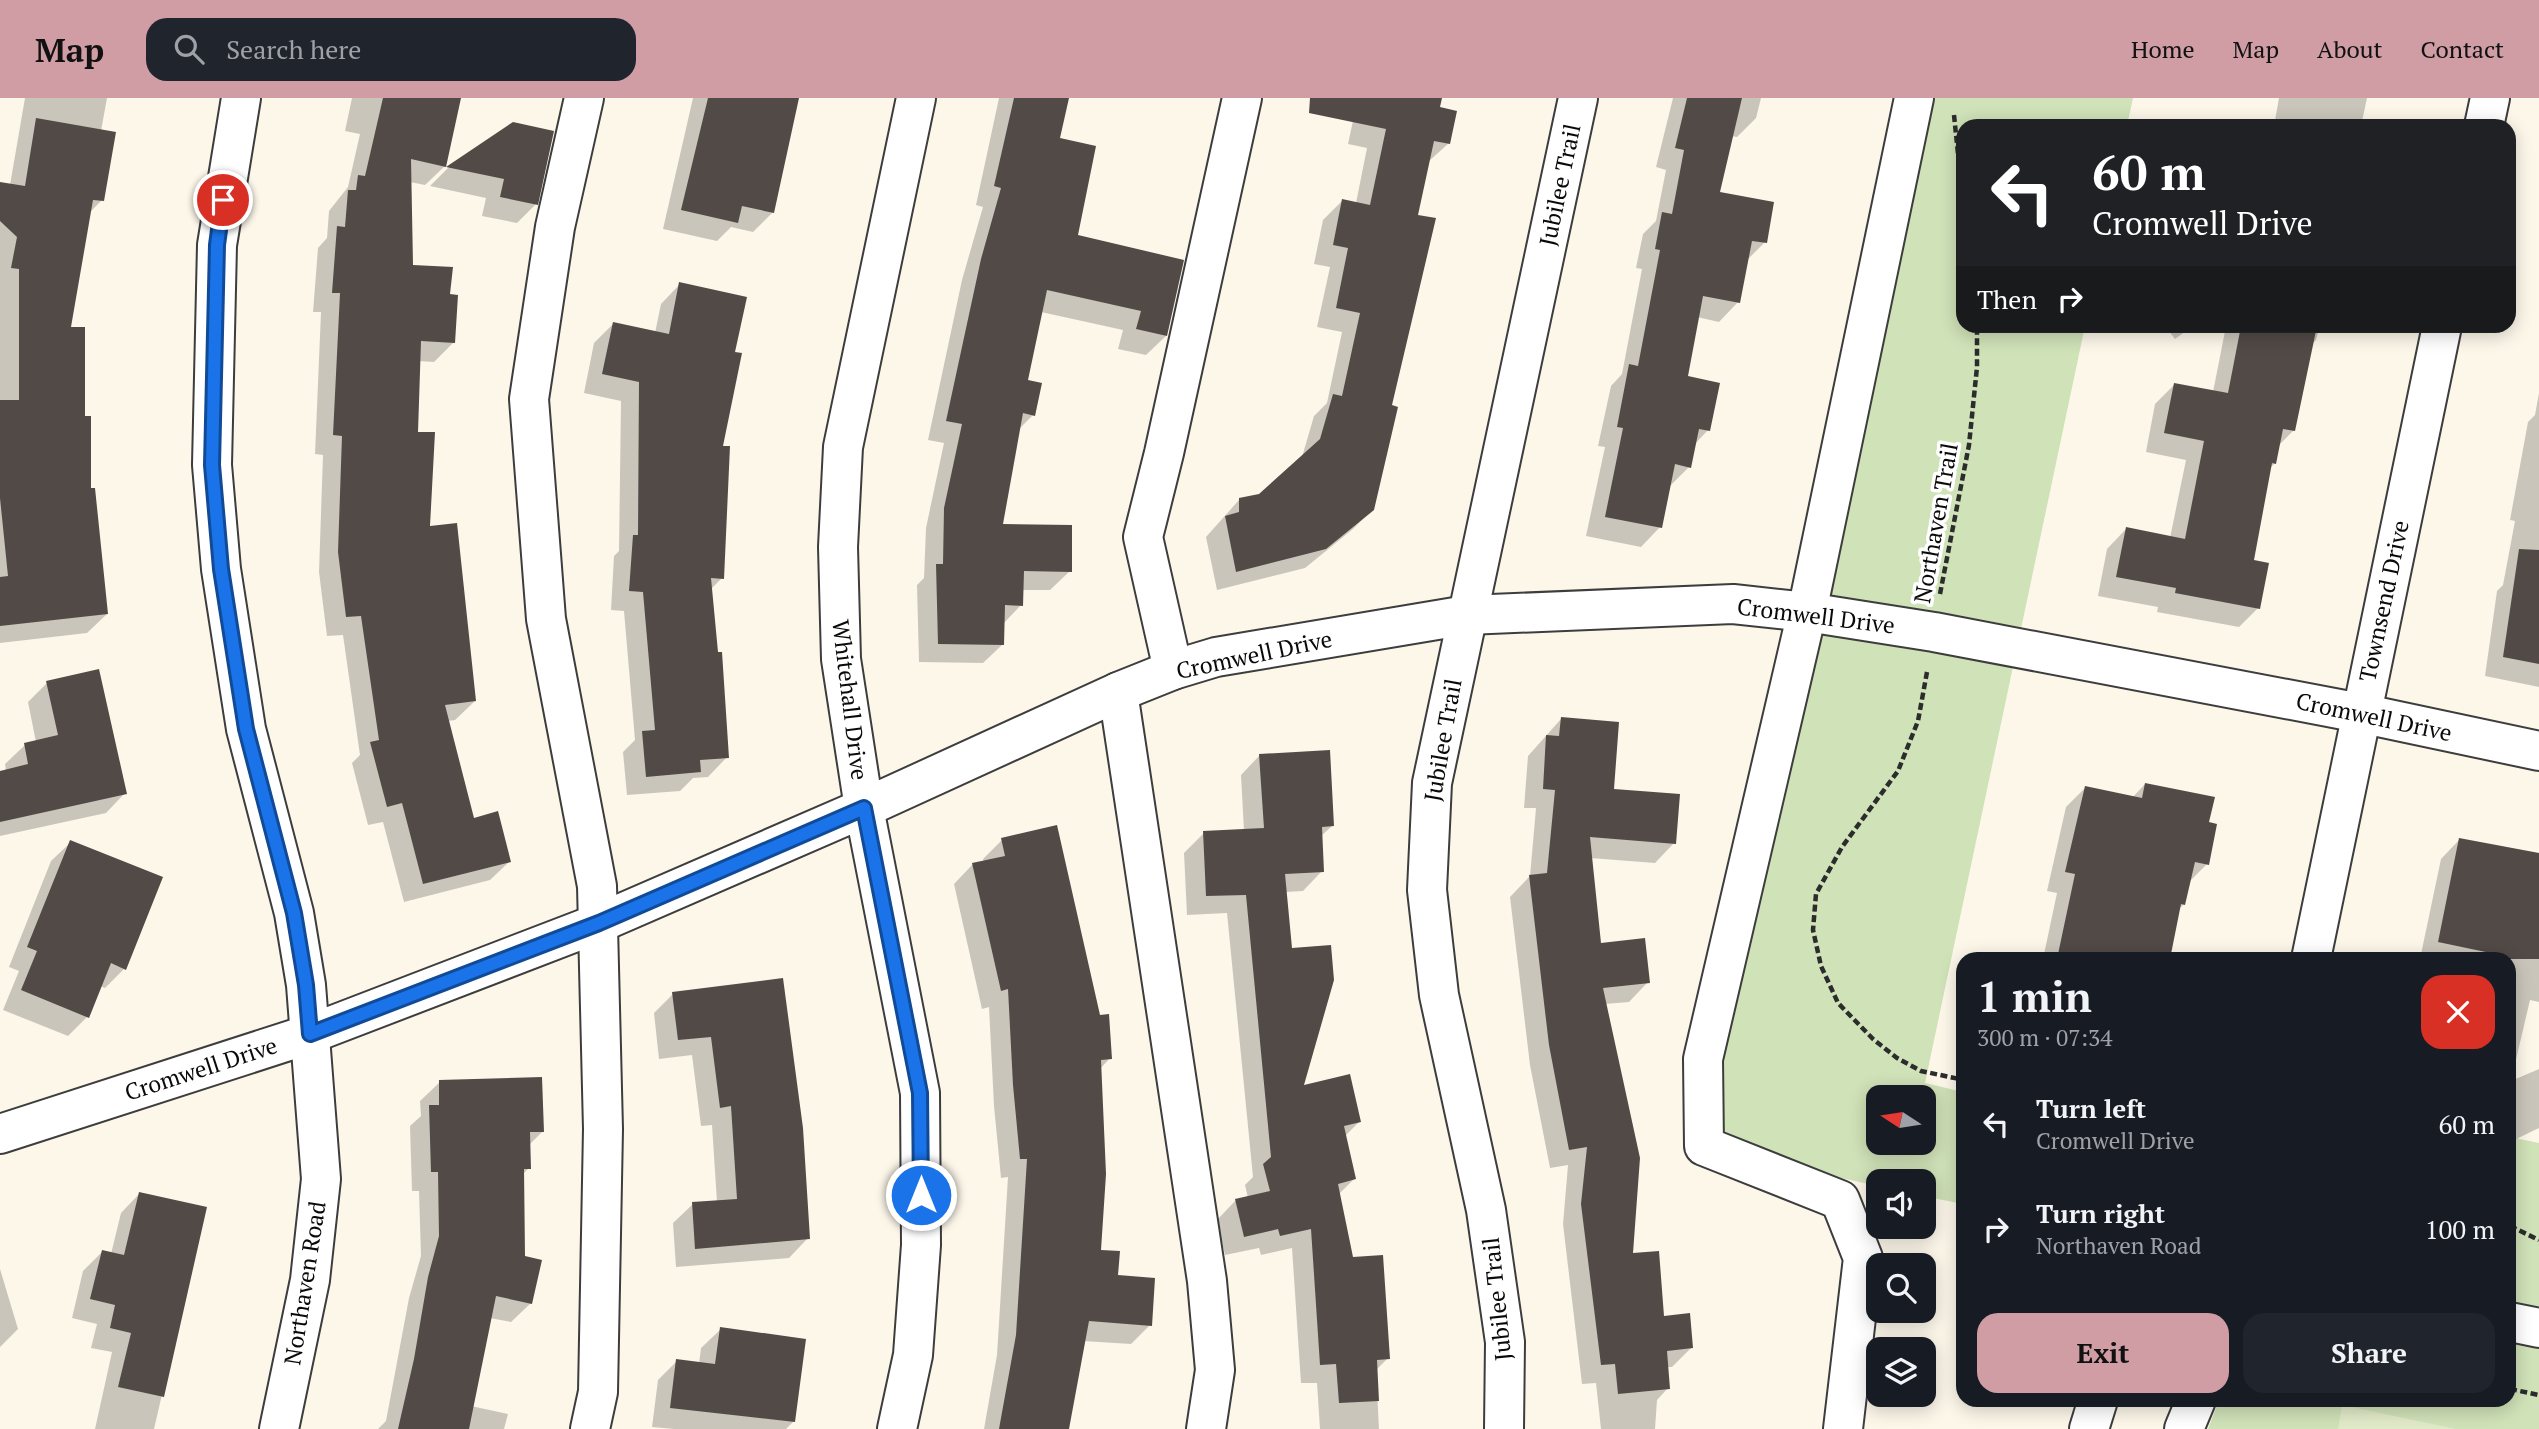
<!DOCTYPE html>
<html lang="en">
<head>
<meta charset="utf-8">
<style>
	:root { --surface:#171b24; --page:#20242c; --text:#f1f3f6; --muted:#9ea1a6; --accent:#d09da5 }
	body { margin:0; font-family:"PT Serif",serif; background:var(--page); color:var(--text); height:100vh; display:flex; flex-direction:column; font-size:26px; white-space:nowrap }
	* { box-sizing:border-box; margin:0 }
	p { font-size:23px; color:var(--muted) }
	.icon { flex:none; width:38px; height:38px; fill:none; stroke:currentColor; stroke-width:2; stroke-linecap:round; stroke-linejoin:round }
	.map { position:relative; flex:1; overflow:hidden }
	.side { position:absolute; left:1956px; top:854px; width:560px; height:455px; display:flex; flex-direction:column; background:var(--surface); border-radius:21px; box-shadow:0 4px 18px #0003 }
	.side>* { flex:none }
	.banner { position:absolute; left:1956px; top:21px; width:560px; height:214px; border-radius:21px; box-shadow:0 4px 18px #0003; background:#202124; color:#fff; overflow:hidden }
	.needle { width:46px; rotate:282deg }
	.buttons { position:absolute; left:1866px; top:987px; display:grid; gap:14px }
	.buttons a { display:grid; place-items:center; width:70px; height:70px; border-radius:14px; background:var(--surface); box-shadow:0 4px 18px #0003; font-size:35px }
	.pin { position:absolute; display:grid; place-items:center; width:60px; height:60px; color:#fff; margin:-30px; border:4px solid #fff; border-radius:50%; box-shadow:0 2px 7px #0007 }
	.me { position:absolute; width:77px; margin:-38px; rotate:0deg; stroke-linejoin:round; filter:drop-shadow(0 0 5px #0008) }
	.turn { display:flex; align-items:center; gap:24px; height:147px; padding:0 21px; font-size:32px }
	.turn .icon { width:91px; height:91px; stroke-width:2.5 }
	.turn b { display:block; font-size:49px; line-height:60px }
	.then { display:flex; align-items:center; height:66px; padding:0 21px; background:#0003; gap:14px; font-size:26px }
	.round { display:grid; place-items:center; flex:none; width:74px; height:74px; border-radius:21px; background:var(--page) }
	.headline { display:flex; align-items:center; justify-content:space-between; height:119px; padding:0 21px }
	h1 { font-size:42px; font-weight:700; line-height:52px }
	.button { display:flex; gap:14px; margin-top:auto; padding:14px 21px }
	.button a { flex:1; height:80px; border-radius:21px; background:var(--accent); color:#111; font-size:28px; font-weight:700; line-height:80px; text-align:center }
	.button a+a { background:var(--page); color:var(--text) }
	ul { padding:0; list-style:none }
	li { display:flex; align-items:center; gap:21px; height:105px; padding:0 21px }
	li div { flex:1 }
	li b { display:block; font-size:26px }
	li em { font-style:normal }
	header { display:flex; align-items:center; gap:42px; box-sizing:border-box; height:98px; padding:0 35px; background:var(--accent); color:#111 }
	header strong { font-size:33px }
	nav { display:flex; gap:38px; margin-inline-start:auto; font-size:24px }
	.search { width:490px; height:63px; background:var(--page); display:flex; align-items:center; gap:18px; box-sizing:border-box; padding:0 24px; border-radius:21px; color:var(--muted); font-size:26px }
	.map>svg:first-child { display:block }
	.green { fill:#d0e2b8; fill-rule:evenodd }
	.pitch { fill:#e1eac8 }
	.shadow { fill:#0003 }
	.building { fill:#514a47 }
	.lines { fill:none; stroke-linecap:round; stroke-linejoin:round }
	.minor-casing { stroke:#3d3d3d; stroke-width:42 }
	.path { stroke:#2c2c2c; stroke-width:4.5; stroke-dasharray:7 3.5; stroke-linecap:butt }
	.minor { stroke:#fff; stroke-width:38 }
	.route-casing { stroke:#114b97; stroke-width:18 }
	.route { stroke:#1a73e8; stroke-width:12 }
	.labels { text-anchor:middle; stroke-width:7; stroke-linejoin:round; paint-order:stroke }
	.street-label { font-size:23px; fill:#0a0a0a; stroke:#fff }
</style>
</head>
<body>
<header>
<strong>Map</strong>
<div class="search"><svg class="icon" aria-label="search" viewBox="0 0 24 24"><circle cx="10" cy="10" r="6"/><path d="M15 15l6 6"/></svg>Search here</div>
<nav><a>Home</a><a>Map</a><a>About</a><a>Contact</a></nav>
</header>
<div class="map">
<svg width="2539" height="1331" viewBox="0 0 2539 1331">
	<rect width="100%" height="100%" fill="#fcf7e9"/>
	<g class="green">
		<path d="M1927 0H2133L2127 28H1964V228H2085L1925 985 1963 994V1106L1923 1098V1083H1878V1088L1705 1051ZM1878 999H1923V1045H1878Z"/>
		<path d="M2510 1039 2539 1045V1331H2208L2219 1302H2510Z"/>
	</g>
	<path class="pitch" d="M2342 1307 2456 1331H2338Z"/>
	<g class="shadow">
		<path d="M25 0H107L101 33 102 102 89 115 69 231 83 320 89 392 107 516 87 535 0 545V91L10 87Z"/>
		<path d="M352 0H459L445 68 425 87 410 84 412 168 449 198 453 245 434 264 418 263 416 335 429 430 475 603 455 622 448 623 472 722 510 763 490 782 404 804 383 724 368 727 352 665 360 657 343 537 327 538 319 474 323 357 315 356 321 214H313L318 150 327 140 329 113 348 89 360 36 345 33Z"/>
		<path d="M693 0H797L773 114 753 134 731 129 717 143 663 131Z"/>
		<path d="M999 0H1067L1058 42 1076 139 1166 238 1146 257 1118 251 1123 232 1041 214 1026 283 1033 317 1018 332 1001 427 1070 473 1050 492H1022L1021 507 1003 526V546L983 565 919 564 917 487 924 480 926 430 944 345 928 342 962 182 983 109 976 107Z"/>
		<path d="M1350 0H1440L1438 11 1449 45 1428 64 1416 118 1390 309 1373 411 1353 431 1305 470 1217 492 1206 439 1239 402 1259 398 1302 359 1314 318 1327 305 1342 234 1317 229 1330 169 1314 166 1323 122 1342 103 1356 105 1367 50 1348 46 1356 9Z"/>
		<path d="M1673 0H1761L1756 20 1737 39 1731 38 1717 95 1765 144 1746 163 1738 204 1719 224 1697 219 1686 280 1708 332 1694 347 1689 369 1670 388 1660 429 1641 449 1586 438 1605 349 1598 348 1611 288 1622 276 1642 171 1636 170 1643 136 1656 123 1666 72 1656 69Z"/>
		<path d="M2279 0H2367L2361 28H2274Z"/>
		<path d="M513 25 536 106 517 125 482 118 486 100 430 88 448 70Z"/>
		<path d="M680 186 733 255 720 349 722 480 710 492 727 659 708 679 693 680 680 693 627 697 623 654 635 642 624 513 611 512 614 458 619 453 621 303 584 295 594 245 613 226 655 235 661 206Z"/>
		<path d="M2165 228H2193L2175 241Z"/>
		<path d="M2226 228H2320L2316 242 2311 247 2294 332 2278 348 2275 365 2270 370 2252 464 2258 510 2239 529 2157 514 2158 509 2098 498 2107 451 2126 431 2170 440 2186 362 2146 354 2155 306 2174 287 2213 294Z"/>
		<path d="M2539 295V589L2485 578 2497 493 2503 487 2515 423 2510 422 2528 324 2535 317Z"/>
		<path d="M47 585 125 695 106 715 0 738V675L6 673 5 666 25 647 36 644 28 604Z"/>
		<path d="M1561 621 1612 693 1674 745 1655 765 1590 760 1600 847 1648 884 1629 904 1605 906 1631 1157 1663 1220 1692 1249 1672 1269H1666L1668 1290 1657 1302 1655 1331H1601L1596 1285 1582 1286 1563 1126 1568 1067 1550 1070 1530 967 1510 799 1530 778 1536 710H1524L1528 658Z"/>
		<path d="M1260 657 1332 728 1320 739 1322 773 1303 793 1285 794 1301 989 1359 1024 1345 1038 1354 1081 1338 1097 1352 1161 1388 1260 1376 1272 1379 1331H1320L1317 1285H1301L1292 1150 1261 1157 1259 1150 1225 1157 1217 1122 1236 1102 1248 1100 1245 1087 1253 1079 1227 815 1187 817 1184 755 1204 735 1244 733 1241 677Z"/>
		<path d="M2145 686 2207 725V766L2188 785 2184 806 2178 812 2168 861H2043L2057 795 2047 793 2066 709 2085 690 2132 700Z"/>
		<path d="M2460 741 2539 757V904L2530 902 2511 983 2539 971V1030L2510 1044V861H2420L2441 761Z"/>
		<path d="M1002 742 1110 960 1100 971 1099 1153 1150 1227 1131 1246 1083 1243 1067 1331H984L997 1257 1008 1079 1001 1080 994 1008 989 909 982 911 954 786 973 766 984 764 983 761Z"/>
		<path d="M71 744 124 871 105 890 100 888 87 919 68 938 3 912 19 873 9 869 51 763Z"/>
		<path d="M781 882 808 1140 789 1160 676 1169 673 1125 693 1106 717 1104 712 1027 701 1028 692 957 659 961 654 915 673 896Z"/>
		<path d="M440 984 542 1034 528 1048 529 1070 522 1077 523 1160 531 1205 511 1224 490 1220 471 1308 508 1316 504 1331H378L386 1323 409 1200 421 1158 419 1093H412L410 1028 421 1018 420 1003Z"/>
		<path d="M140 1095 205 1111 154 1331H95L112 1254 91 1250 97 1226 72 1220 83 1173 102 1154 111 1156 121 1115Z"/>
		<path d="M0 1171 18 1231 0 1249Z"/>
		<path d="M721 1231 794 1323 786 1331H674L652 1329 658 1282 677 1263 699 1266 701 1250Z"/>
	</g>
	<g class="building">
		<path d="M383 0H461L446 69 411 61 413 167 453 169 450 196 458 197 455 245 421 243 418 334H435L430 428 457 425 476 603 445 607 474 720 498 713 511 764 423 786 402 705 387 709 370 644 379 642 361 518 346 519 338 454 342 338 333 337 340 195H332L337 128 345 129 348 92H356L358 77 365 78Z"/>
		<path d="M708 0H799L774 115 742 108 738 125 681 112Z"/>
		<path d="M1014 0H1069L1060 40 1096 48 1078 137 1184 162 1167 238 1136 231 1141 213 1047 192 1028 282 1042 285 1035 318 1023 315 1003 426 1072 427V474L1024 473 1023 508 1005 507 1004 547 938 546 936 466H943L944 410 962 326 946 323 981 161 1001 90 994 88Z"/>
		<path d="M1310 0H1442L1440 9 1457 13 1450 46 1434 43 1418 117 1436 120 1392 307 1398 309 1374 412 1326 451 1236 474 1225 418 1239 414V400L1259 396 1320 341 1333 296 1342 298 1360 215 1336 210 1348 150 1333 147 1342 101 1370 107 1386 31 1309 15Z"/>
		<path d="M1687 0H1742L1720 94 1774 104 1767 145 1752 143 1740 205 1703 198 1688 278 1720 285 1710 333 1699 331 1691 370 1675 366 1662 430 1605 419 1623 330 1617 329 1629 266 1638 268 1660 152 1655 151 1662 114 1672 116 1684 52 1675 50Z"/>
		<path d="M36 20 116 34 104 103 93 102 71 229H85V318H91V390H95L108 516 0 528V479L8 478 0 400V302H19V171L11 170 17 139 0 123V84L25 88Z"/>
		<path d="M513 24 554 33 538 107 500 99 504 81 446 69Z"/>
		<path d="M679 184 747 199 735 254 742 255 723 348H730L724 481 711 480 718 554H722L729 660 700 662 701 674 646 679 642 633 655 632 643 494 629 493 633 437H638L639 284 602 276 613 224 669 236Z"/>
		<path d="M2241 228H2317L2295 333 2283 331 2276 366 2272 365 2254 462 2269 465 2260 511 2175 495 2176 490 2116 479 2126 429 2185 441 2204 343 2164 335 2174 285 2228 295Z"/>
		<path d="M2519 451 2539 452V566L2503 559Z"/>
		<path d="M99 571 127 696 0 724V673L28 666 24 645 58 637 46 583Z"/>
		<path d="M1561 619 1619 624 1614 691 1680 696 1676 746 1590 739 1601 845 1645 840 1650 885 1603 890 1640 1060 1633 1155 1659 1153 1664 1218 1690 1215 1693 1250 1667 1253 1670 1291 1618 1296 1615 1266 1601 1267 1581 1106 1587 1049 1569 1052 1549 947 1529 777 1547 775 1555 692 1543 691 1546 637 1559 638Z"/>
		<path d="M1330 652 1334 728 1322 729 1324 774 1285 776 1292 850 1331 847 1334 882 1304 987 1350 976 1361 1024 1344 1028 1356 1081 1338 1086 1353 1159 1383 1157 1390 1261 1377 1262 1379 1303 1339 1305 1336 1266 1320 1267 1311 1131 1280 1138 1278 1131 1244 1139 1235 1101 1270 1093 1263 1066 1271 1059 1246 797 1206 798 1203 733 1264 730 1259 656Z"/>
		<path d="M2145 685 2215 699 2209 724 2217 726 2209 767 2195 764 2185 807 2181 806 2170 861H2057L2075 776 2065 774 2085 688 2142 700Z"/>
		<path d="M1057 727 1100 917 1109 916 1112 961 1101 962 1106 1076 1101 1152 1120 1153 1118 1177 1155 1180 1152 1228 1089 1223 1069 1331H999L1016 1237 1027 1061H1020L1013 987 1008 891 1001 893 972 765 1005 758 1001 740Z"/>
		<path d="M2459 740 2539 755V861H2499L2500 857 2438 844Z"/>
		<path d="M70 742 163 779 126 872 111 865 89 920 21 892 37 853 27 849Z"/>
		<path d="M783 880 803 1030 810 1141 695 1151 692 1104 737 1101 731 1008 720 1010 711 939 678 942 672 894Z"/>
		<path d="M542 979 544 1034H530L531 1071H524L525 1158 542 1162 532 1206 496 1198 469 1331H398L414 1261 428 1179 439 1138 438 1074H431L429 1007H439V982Z"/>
		<path d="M139 1094 207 1109 164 1299 118 1289 131 1235 110 1230 115 1207 90 1201 102 1152 124 1157Z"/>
		<path d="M720 1229 806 1241 795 1324 670 1310 676 1261 715 1266Z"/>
	</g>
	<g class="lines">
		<g class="minor-casing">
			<g id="minor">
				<path d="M241 0 217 147 212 367 221 471 246 631 294 815 306 887 321 1081 310 1182 279 1331"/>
				<path d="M584 0 555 129 529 301 546 521 597 788 603 1031 598 1294 590 1331"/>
				<path d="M2484 28 2490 0"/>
				<path d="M1173 572 1143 439 1164 355 1242 0"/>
				<path d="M1118 594 1207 1183 1215 1272 1206 1331"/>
				<path d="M2311 861 2442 228"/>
				<path d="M0 1036 310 936 599 825 864 710 1118 594 1173 572 1216 559 1467 517 1733 506 1807 514 1934 534 2360 615 2539 653"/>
				<path d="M2510 1224 2539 1230"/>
				<path d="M897 1331 913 1257 921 1147 920 995 864 710 841 561 838 449 843 349 916 0"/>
				<path d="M1504 1331 1505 1244 1486 1112 1439 897 1427 792 1432 685 1578 0"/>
				<path d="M1843 1331 1863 1160 1840 1102 1704 1048 1703 961 1807 514 1914 0"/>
				<path d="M2089 1331 2098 1302"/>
				<path d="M2184 1331 2196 1302"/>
			</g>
		</g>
		<g class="path">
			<path d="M1954 17 1964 114"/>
			<path d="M1940 496 1969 347 1977 269V228"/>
			<path d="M1927 574 1918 623 1898 673 1842 749 1816 796 1813 832 1821 868 1838 905 1873 941 1897 960 1921 973 1964 982"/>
			<path d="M2510 1128 2539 1142"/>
			<path d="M2510 1291 2539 1297"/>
		</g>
		<use href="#minor" class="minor"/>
	</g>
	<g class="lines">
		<g class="route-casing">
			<path id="route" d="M223 102 217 147 212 367 221 471 246 631 294 815 306 887 310 936 599 825 864 710 920 995 921 1097"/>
		</g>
		<use href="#route" class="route"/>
	</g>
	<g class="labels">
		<g class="street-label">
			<text transform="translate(1560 87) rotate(-78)" y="8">Jubilee Trail</text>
			<text transform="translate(1936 425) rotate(-80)" y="8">Northaven Trail</text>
			<text transform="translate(2384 503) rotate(-78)" y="8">Townsend Drive</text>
			<text transform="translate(1816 518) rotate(7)" y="8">Cromwell Drive</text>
			<text transform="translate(1254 557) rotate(-12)" y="8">Cromwell Drive</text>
			<text transform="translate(850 602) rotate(83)" y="8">Whitehall Drive</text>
			<text transform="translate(2374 619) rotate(12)" y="8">Cromwell Drive</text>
			<text transform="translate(1443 642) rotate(-80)" y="8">Jubilee Trail</text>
			<text transform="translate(201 971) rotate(-18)" y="8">Cromwell Drive</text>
			<text transform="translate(305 1185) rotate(-81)" y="8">Northaven Road</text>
			<text transform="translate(1497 1201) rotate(-96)" y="8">Jubilee Trail</text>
		</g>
	</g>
</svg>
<div class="buttons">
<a><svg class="needle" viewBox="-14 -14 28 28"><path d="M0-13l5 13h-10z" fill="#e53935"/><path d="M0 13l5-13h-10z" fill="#9ea1a6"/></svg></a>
<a><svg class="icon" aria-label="sound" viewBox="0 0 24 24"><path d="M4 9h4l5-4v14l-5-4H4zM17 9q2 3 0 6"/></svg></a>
<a><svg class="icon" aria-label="search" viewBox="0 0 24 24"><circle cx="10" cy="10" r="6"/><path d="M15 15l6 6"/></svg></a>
<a><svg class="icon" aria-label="layers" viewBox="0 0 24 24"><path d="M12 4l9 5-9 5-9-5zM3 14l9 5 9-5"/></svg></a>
</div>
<div class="pin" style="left:223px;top:102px;background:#d93025"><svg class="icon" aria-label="arrive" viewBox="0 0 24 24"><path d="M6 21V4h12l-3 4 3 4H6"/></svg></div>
<svg class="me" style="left:921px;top:1097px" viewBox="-20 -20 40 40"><circle r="17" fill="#1a73e8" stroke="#fff" stroke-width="3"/><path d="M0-11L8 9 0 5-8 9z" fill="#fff"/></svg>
<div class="banner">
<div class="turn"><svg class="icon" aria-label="left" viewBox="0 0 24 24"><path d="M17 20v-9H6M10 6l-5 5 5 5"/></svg><div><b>60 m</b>Cromwell Drive</div></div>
<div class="then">Then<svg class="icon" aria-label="right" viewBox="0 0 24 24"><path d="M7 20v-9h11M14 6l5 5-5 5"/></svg></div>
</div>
<section class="side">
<div class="headline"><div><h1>1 min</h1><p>300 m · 07:34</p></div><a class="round" style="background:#d93025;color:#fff"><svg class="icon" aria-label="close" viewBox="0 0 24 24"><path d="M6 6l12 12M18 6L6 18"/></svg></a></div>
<ul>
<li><svg class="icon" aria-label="left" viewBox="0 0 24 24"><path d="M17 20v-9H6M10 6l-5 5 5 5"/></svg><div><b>Turn left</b><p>Cromwell Drive</p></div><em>60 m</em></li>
<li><svg class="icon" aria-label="right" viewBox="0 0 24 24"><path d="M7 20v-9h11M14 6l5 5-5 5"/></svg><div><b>Turn right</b><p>Northaven Road</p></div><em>100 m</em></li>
</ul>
<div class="button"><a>Exit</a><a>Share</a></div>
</section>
</div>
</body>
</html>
